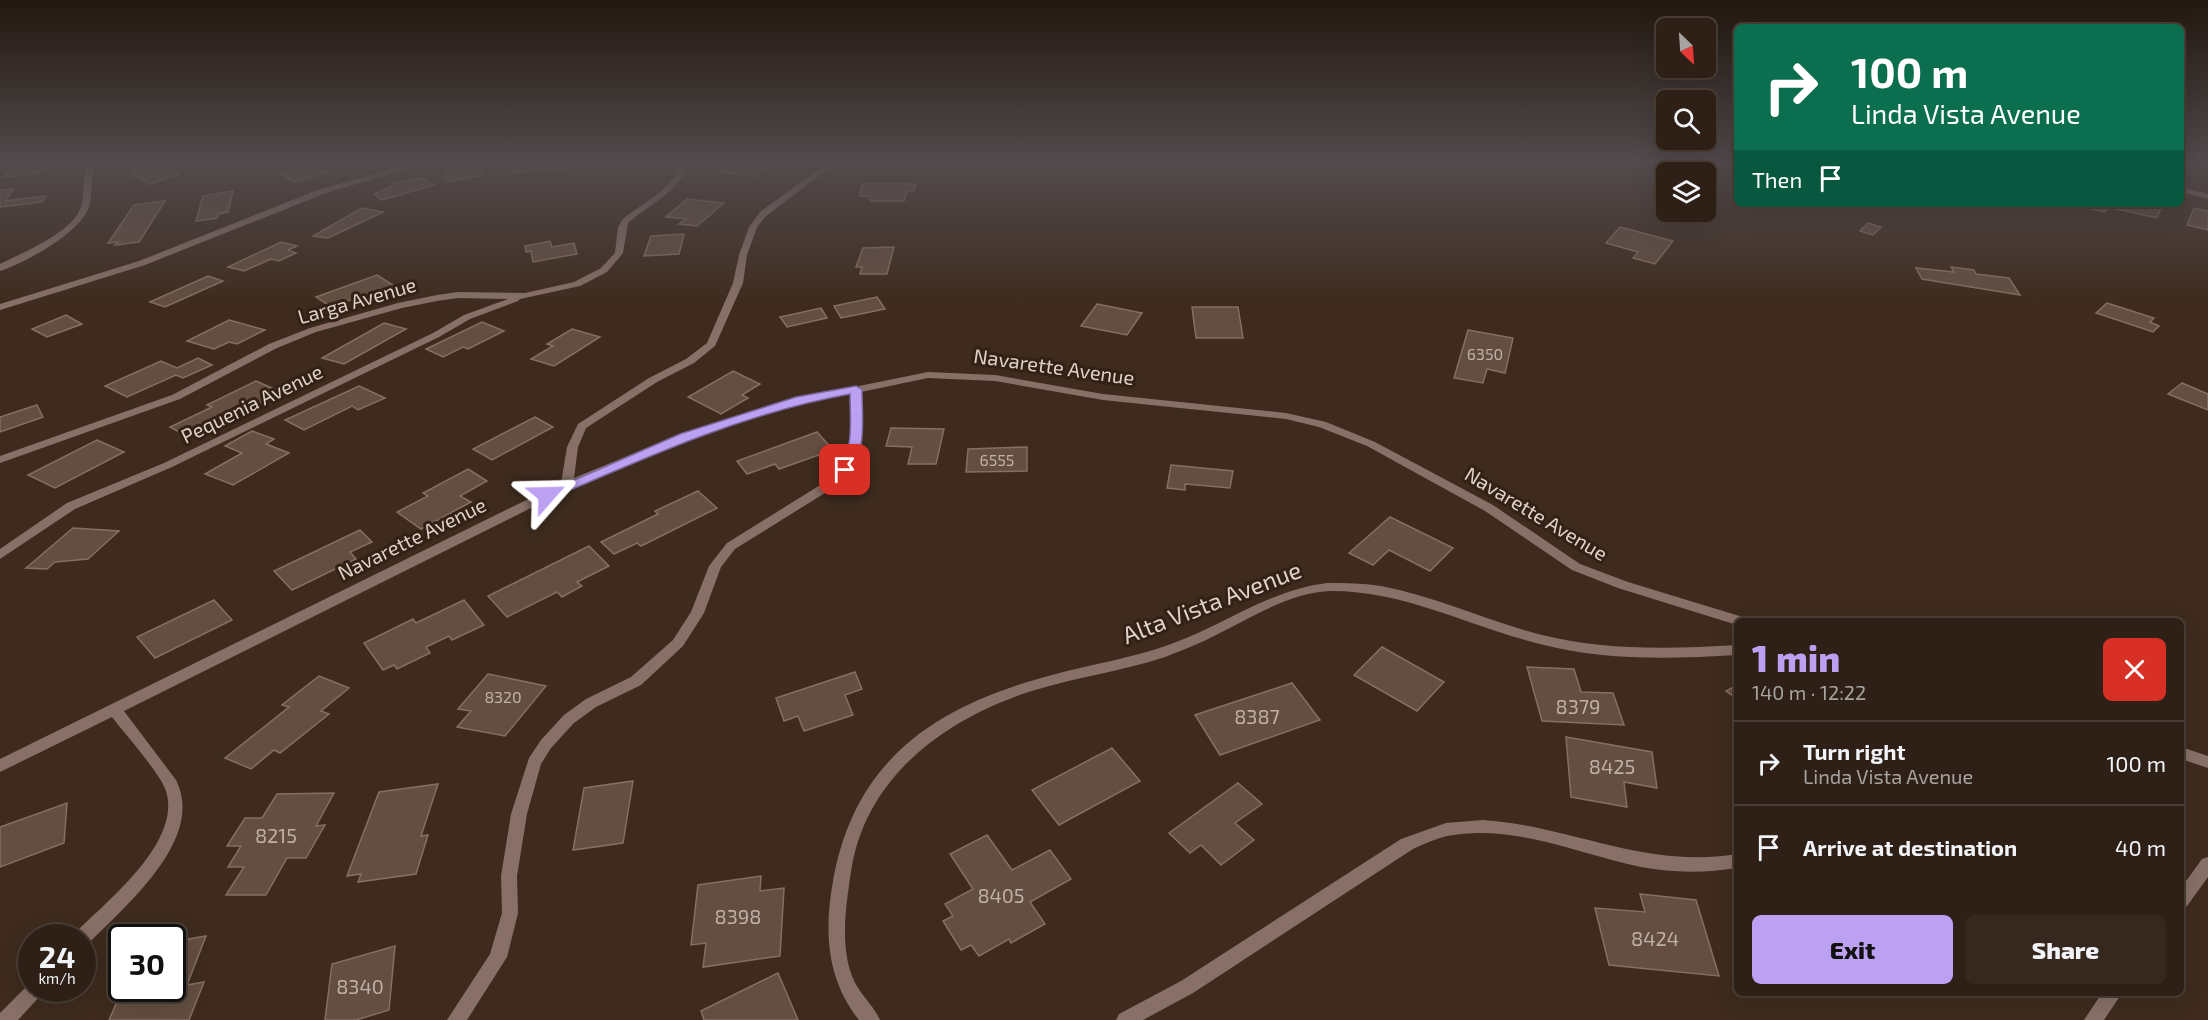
<!DOCTYPE html>
<html lang="en">
<head>
<meta charset="utf-8">
<style>
	:root { --surface:#2e2016; --page:#36281f; --text:#f1f3f6; --muted:#a7a3a1; --line:#493e35; --accent:#bca0f2 }
	body { margin:0; font-family:"Exo 2",sans-serif; background:var(--page); color:var(--text); height:100vh; display:flex; flex-direction:column; font-size:22px; white-space:nowrap }
	* { box-sizing:border-box; margin:0 }
	p { font-size:20px; color:var(--muted) }
	.icon { flex:none; width:33px; height:33px; fill:none; stroke:currentColor; stroke-width:2; stroke-linecap:round; stroke-linejoin:round }
	.map { position:relative; flex:1; overflow:hidden }
	.details { position:absolute; left:1734px; top:618px; width:450px; height:378px; display:flex; flex-direction:column; background:var(--surface); border-radius:9px; box-shadow:0 6px 24px #0002,0 0 0 2px var(--line) }
	.details>* { flex:none }
	.guide { position:absolute; left:1734px; top:24px; width:450px; height:183px; border-radius:9px; box-shadow:0 6px 24px #0002,0 0 0 2px var(--line); background:#0b6e4f; color:#fff; overflow:hidden }
	.needle { width:39px; rotate:155deg }
	.controls { position:absolute; left:1656px; top:18px; display:grid; gap:12px }
	.controls a { display:grid; place-items:center; width:60px; height:60px; border-radius:9px; background:var(--surface); box-shadow:0 6px 24px #0002,0 0 0 2px var(--line); font-size:30px }
	.speed { position:absolute; left:18px; top:924px; display:flex; gap:12px; font-size:30px; font-weight:700; text-align:center }
	.speed>* { display:grid; place-content:center; width:78px; height:78px; border-radius:50%; background:var(--surface); box-shadow:0 6px 24px #0002,0 0 0 2px var(--line); line-height:1 }
	.speed small { font-size:15px; font-weight:400 }
	.speed .limit { border:3px solid #111; border-radius:9px; background:#fff; color:#111 }
	.pin { position:absolute; display:grid; place-items:center; width:51px; height:51px; color:#fff; margin:-26px; border-radius:12px; box-shadow:0 3px 9px #0006 }
	.me { position:absolute; width:66px; margin:-33px; rotate:65deg; stroke-linejoin:round; filter:drop-shadow(0 0 4px #0008) }
	.turn { display:flex; align-items:center; gap:21px; height:126px; padding:0 18px; font-size:27px }
	.turn .icon { width:78px; height:78px; stroke-width:2.5 }
	.turn b { display:block; font-size:42px; line-height:51px }
	.then { display:flex; align-items:center; height:57px; padding:0 18px; background:#0003; gap:12px; font-size:22px }
	.round { display:grid; place-items:center; flex:none; width:63px; height:63px; border-radius:9px; background:var(--page) }
	.headline { display:flex; align-items:center; justify-content:space-between; height:102px; padding:0 18px }
	h1 { font-size:36px; font-weight:800; line-height:45px; color:var(--accent) }
	.primary-button { display:flex; gap:12px; margin-top:auto; padding:12px 18px }
	.primary-button a { flex:1; height:69px; border-radius:9px; background:var(--accent); color:#111; font-size:24px; font-weight:800; line-height:69px; text-align:center }
	.primary-button a+a { background:var(--page); color:var(--text) }
	ul { padding:0; list-style:none }
	li { display:flex; align-items:center; gap:18px; height:84px; padding:0 18px; border-top:2px solid var(--line) }
	li div { flex:1 }
	li b { display:block; font-size:22px }
	li em { font-style:normal }
	.map>svg:first-child { display:block }
	.building { fill:#634e41; stroke:#856f60; stroke-width:1.5 }
	.lines { fill:none; stroke-linecap:round; stroke-linejoin:round }
	.minor { fill:#887068; fill-rule:evenodd }
	.tertiary { fill:#887068; fill-rule:evenodd }
	.route { fill:#bca0f2; stroke:#7a689d; stroke-width:1.5 }
	.labels { text-anchor:middle; stroke-width:6; stroke-linejoin:round; paint-order:stroke }
	.number-label { font-size:16px; fill:#c0b1a8 }
	.street-label { font-size:20px; fill:#dfd2cb; stroke:#332115 }
	.near-number-label { font-size:20px; fill:#c0b1a8 }
	.near-street-label { font-size:24px; fill:#dfd2cb; stroke:#332115 }
</style>
</head>
<body>
<div class="map">
<svg width="2208" height="1020" viewBox="0 0 2208 1020">
	<rect width="100%" height="100%" fill="#3e2b1e"/>
	<g class="building">
		<path d="M17 163H48L38 173 3 177Z"/>
		<path d="M144 163H158L180 174 150 184 129 173 135 171 129 168Z"/>
		<path d="M314 163 329 172 294 182 279 174Z"/>
		<path d="M525 163H562L563 168 513 173 512 168 525 166Z"/>
		<path d="M730 163H773L757 176 719 172Z"/>
		<path d="M480 166 483 175 446 182 444 173Z"/>
		<path d="M422 178 434 185 382 200 374 194 395 185 393 183Z"/>
		<path d="M863 184H916L914 191H907L904 201H871L869 196H859Z"/>
		<path d="M14 189 5 201 46 196 42 202 0 207V190Z"/>
		<path d="M233 191 228 212 218 214 217 218 196 221 203 196Z"/>
		<path d="M687 199 724 203 697 226 679 224 686 219 666 217Z"/>
		<path d="M165 201 139 242 115 245 118 242 108 243 134 205Z"/>
		<path d="M2091 204H2145L2161 208 2157 218 2108 207 2105 212 2089 208Z"/>
		<path d="M362 208 383 212 328 238 313 236Z"/>
		<path d="M2194 208 2208 211V230L2187 225Z"/>
		<path d="M1868 223 1881 227 1873 235 1860 231Z"/>
		<path d="M1620 227 1673 241 1655 264 1633 258 1638 252 1606 243Z"/>
		<path d="M684 234 679 254 644 256 651 236Z"/>
		<path d="M550 241 552 247 574 243 577 254 533 262 531 251 526 252 525 246Z"/>
		<path d="M281 242 297 246 288 250 296 253 279 261 271 259 244 271 228 267Z"/>
		<path d="M894 247 887 274H860L862 267H856L863 248Z"/>
		<path d="M1951 267 1974 270 1976 274 2009 278 2020 295 1922 279 1916 268 1954 272Z"/>
		<path d="M377 275 396 287 357 302 353 299 331 307 316 297Z"/>
		<path d="M208 276 223 281 165 307 150 302Z"/>
		<path d="M877 297 885 309 841 318 834 306Z"/>
		<path d="M2107 303 2154 318 2150 322 2159 326 2153 332 2096 313Z"/>
		<path d="M1097 304 1142 313 1127 335 1081 326Z"/>
		<path d="M1192 307H1238L1243 338H1196Z"/>
		<path d="M821 308 827 318 787 327 780 317Z"/>
		<path d="M66 315 82 324 47 337 32 329Z"/>
		<path d="M229 320 265 330 237 344 229 342 214 349 187 341Z"/>
		<path d="M482 322 504 331 468 349 463 347 443 357 426 349Z"/>
		<path d="M384 323 406 329 344 364 322 358Z"/>
		<path d="M572 329 600 337 554 366 531 359 553 346 547 344Z"/>
		<path d="M1468 330 1513 338 1505 373 1487 369 1483 383 1454 378Z"/>
		<path d="M198 358 212 365 183 378 176 375 127 397 105 386 161 361 177 368Z"/>
		<path d="M733 371 760 384 742 395 748 398 721 414 688 397Z"/>
		<path d="M256 381 281 392 190 438 170 427 212 407 207 405Z"/>
		<path d="M2182 383 2208 394V410L2168 394Z"/>
		<path d="M359 386 385 398 358 410 352 406 304 430 285 420Z"/>
		<path d="M37 405 43 417 0 432V417Z"/>
		<path d="M535 417 553 427 492 460 473 449Z"/>
		<path d="M891 428 944 429 936 464H908L912 447 886 446Z"/>
		<path d="M252 431 274 439 266 444 289 453 233 485 205 474 242 453 225 446Z"/>
		<path d="M817 432 833 450 779 469 775 464 747 474 737 461Z"/>
		<path d="M97 440 124 452 55 488 28 475Z"/>
		<path d="M1027 447V471L966 472 968 449Z"/>
		<path d="M1171 465 1233 471 1230 488 1185 484V490L1167 488Z"/>
		<path d="M468 469 487 481 460 496 471 502 421 529 397 512 428 496 423 493Z"/>
		<path d="M698 491 717 508 641 546 637 543 614 554 601 542 658 514 655 511Z"/>
		<path d="M1390 517 1453 548 1430 571 1389 550 1373 565 1349 553Z"/>
		<path d="M73 528 119 531 88 559 55 562 47 569 26 568Z"/>
		<path d="M360 530 372 542 350 552 356 559 292 590 274 571Z"/>
		<path d="M589 546 609 566 577 582 582 586 562 597 557 592 507 617 488 596Z"/>
		<path d="M214 600 232 620 155 658 137 637Z"/>
		<path d="M464 600 484 625 452 640 449 636 426 647 430 653 397 669 394 665 383 670 364 643 413 619 416 623Z"/>
		<path d="M1382 647 1444 682 1417 711 1354 675Z"/>
		<path d="M1527 667 1574 669 1581 692 1613 693 1624 725 1542 721Z"/>
		<path d="M855 672 862 689 845 695 853 715 804 731 798 716 784 721 776 698Z"/>
		<path d="M488 674 546 686 505 736 457 727 471 711 458 709Z"/>
		<path d="M319 676 349 688 321 711 329 714 280 753 274 750 251 769 225 758 289 707 282 705Z"/>
		<path d="M1292 683 1320 720 1220 755 1195 715Z"/>
		<path d="M1737 685V699L1726 691Z"/>
		<path d="M1566 737 1652 752 1657 788 1624 782 1627 807 1571 797Z"/>
		<path d="M1112 748 1140 781 1059 825 1032 790Z"/>
		<path d="M633 781 623 843 573 850 584 788Z"/>
		<path d="M1238 783 1262 804 1235 823 1254 840 1221 865 1201 845 1190 853 1169 833Z"/>
		<path d="M438 784 421 836 428 835 416 874 358 882 361 874 347 876 379 792Z"/>
		<path d="M334 793 316 826 325 825 306 858H287L266 895H226L244 867H228L241 846H227L245 818H262L277 794Z"/>
		<path d="M67 803 64 843 0 867V827Z"/>
		<path d="M987 835 1012 870 1050 850 1071 879 1030 902 1045 924 1011 943 1009 939 979 956 971 945 961 950 943 921 953 916 945 904 973 889 950 854Z"/>
		<path d="M761 876 760 891 784 888 780 956 703 967 706 943 691 945 698 885Z"/>
		<path d="M1640 894 1696 900 1719 976 1609 965 1595 908 1645 912Z"/>
		<path d="M206 936 187 985 204 982 189 1020H109L123 988H172V942Z"/>
		<path d="M395 946 389 1010 356 1020H325L332 964Z"/>
		<path d="M778 973 798 1020H704L701 1011Z"/>
	</g>
	<g class="lines">
		<g class="minor">
			<path d="M415 163H428L326 193 145 265 0 310V304L139 261 320 189Z"/>
			<path d="M680 163H688C681 191 648 205 628 223L623 253 607 272 580 286 520 299 518 301 470 319 439 337 172 467 75 509 0 559V549L67 503 164 463 433 333 464 315 508 299 458 298 437 301 402 308 316 332 277 348 180 399 0 463V456L172 395 269 344 310 328 398 303 437 295 458 292 525 293 574 282 601 268 615 253 618 227 622 220C641 203 674 190 680 163Z"/>
			<path d="M827 163H836L766 216 757 227 747 255 743 283 715 346 694 363 657 382 586 428 578 447 574 478 681 434 780 402 928 372 995 375 1103 394 1286 413 1326 422 1375 442 1493 505 1580 564 1628 582 1746 618 1748 621H1737V625L1618 588 1572 570 1485 511 1367 446 1319 427 1286 419 1103 400 995 381 928 378 861 392 862 444 858 460 849 472 833 488 735 549 721 567 704 613 683 646 641 685 596 707 574 723 551 748 541 764 527 814 517 876 518 913 507 957 467 1020H447L490 954 502 913 501 876 511 814 529 758 541 740 564 715 586 699 631 677 673 640 691 612 709 566 727 543 825 482 841 468 846 460 850 444 851 394 782 408 689 438 571 488 124 711 176 780C206 839 125 906 88 944L82 946V938H74L76 932C107 901 182 842 166 791 160 773 125 734 112 717L0 772V759L561 483 567 447 578 424 649 378 686 359 707 343 733 283 739 255 749 227 760 212Z"/>
			<path d="M1327 583C1345 583 1363 583 1381 586 1435 596 1485 620 1538 634 1603 651 1671 649 1737 645V655C1671 659 1604 661 1540 644 1470 627 1406 591 1332 591 1291 592 1254 616 1218 634 1201 643 1183 650 1165 657 1122 671 1078 677 1035 690 947 717 865 776 851 872 846 905 840 944 852 976 858 993 873 1004 880 1020H859C828 981 824 935 832 887 852 760 935 706 1052 675 1092 664 1133 658 1171 644 1226 624 1267 591 1327 583Z"/>
			<path d="M2181 747 2208 756V768L2181 759Z"/>
			<path d="M1483 820C1573 826 1644 869 1737 854V868C1705 873 1673 873 1641 867 1578 854 1513 823 1447 836 1435 839 1424 844 1413 849L1193 993 1143 1020H1116L1119 1014 1181 981 1401 839 1446 823Z"/>
			<path d="M2208 857V877L2187 906 2181 908V888L2202 859Z"/>
			<path d="M32 981V988H45L42 994 18 1020H0V1013Z"/>
			<path d="M2102 993H2122L2104 1020H2084Z"/>
		</g>
		<g class="tertiary">
			<path d="M89 163H97C87 183 95 194 88 209 78 234 25 263 0 271V264C22 253 71 233 80 209 87 193 79 182 89 163Z"/>
			<path d="M2181 187 2208 194V199L2181 192Z"/>
		</g>
	</g>
	<linearGradient id="sky" x2="0" y2="1"><stop stop-color="#221810"/><stop offset="0.53" stop-color="#524a4c"/><stop offset="1" stop-color="#524a4c" stop-opacity="0"/></linearGradient>
	<rect width="2208" height="306" fill="url(#sky)"/>
	<path class="route" d="M856 386 862 389C862 419 867 447 850 473L845 474 839 470C854 447 850 421 850 394 745 413 649 456 552 498H542L540 495 680 434 796 397Z"/>
	<g class="labels">
		<g class="number-label">
			<text x="1485" y="360">6350</text>
			<text x="997" y="466">6555</text>
			<text x="503" y="703">8320</text>
		</g>
		<g class="street-label">
			<text transform="translate(357 301) rotate(-16)" y="7">Larga Avenue</text>
			<text transform="translate(1054 367) rotate(8)" y="7">Navarette Avenue</text>
			<text transform="translate(252 404) rotate(-26)" y="7">Pequenia Avenue</text>
			<text transform="translate(1536 514) rotate(31)" y="7">Navarette Avenue</text>
			<text transform="translate(412 539) rotate(-26)" y="7">Navarette Avenue</text>
		</g>
		<g class="near-number-label">
			<text x="1578" y="714">8379</text>
			<text x="1257" y="724">8387</text>
			<text x="1612" y="774">8425</text>
			<text x="276" y="843">8215</text>
			<text x="1001" y="903">8405</text>
			<text x="738" y="924">8398</text>
			<text x="1655" y="946">8424</text>
			<text x="360" y="994">8340</text>
		</g>
		<g class="near-street-label">
			<text transform="translate(1212 603) rotate(-21)" y="8">Alta Vista Avenue</text>
		</g>
	</g>
</svg>
<div class="controls">
<a><svg class="needle" viewBox="-14 -14 28 28"><path d="M0-13l5 13h-10z" fill="#e53935"/><path d="M0 13l5-13h-10z" fill="#a7a3a1"/></svg></a>
<a><svg class="icon" aria-label="search" viewBox="0 0 24 24"><circle cx="10" cy="10" r="6"/><path d="M15 15l6 6"/></svg></a>
<a><svg class="icon" aria-label="layers" viewBox="0 0 24 24"><path d="M12 4l9 5-9 5-9-5zM3 14l9 5 9-5"/></svg></a>
</div>
<div class="speed"><div>24<small>km/h</small></div><div class="limit">30</div></div>
<div class="pin" style="left:845px;top:470px;background:#d93025"><svg class="icon" aria-label="arrive" viewBox="0 0 24 24"><path d="M6 21V4h12l-3 4 3 4H6"/></svg></div>
<svg class="me" style="left:547px;top:495px" viewBox="-20 -20 40 40"><path d="M0-17L14 15 0 8-14 15z" fill="#bca0f2" stroke="#fff" stroke-width="4"/></svg>
<div class="guide">
<div class="turn"><svg class="icon" aria-label="right" viewBox="0 0 24 24"><path d="M7 20v-9h11M14 6l5 5-5 5"/></svg><div><b>100 m</b>Linda Vista Avenue</div></div>
<div class="then">Then<svg class="icon" aria-label="arrive" viewBox="0 0 24 24"><path d="M6 21V4h12l-3 4 3 4H6"/></svg></div>
</div>
<section class="details">
<div class="headline"><div><h1>1 min</h1><p>140 m · 12:22</p></div><a class="round" style="background:#d93025;color:#fff"><svg class="icon" aria-label="close" viewBox="0 0 24 24"><path d="M6 6l12 12M18 6L6 18"/></svg></a></div>
<ul>
<li><svg class="icon" aria-label="right" viewBox="0 0 24 24"><path d="M7 20v-9h11M14 6l5 5-5 5"/></svg><div><b>Turn right</b><p>Linda Vista Avenue</p></div><em>100 m</em></li>
<li><svg class="icon" aria-label="arrive" viewBox="0 0 24 24"><path d="M6 21V4h12l-3 4 3 4H6"/></svg><div><b>Arrive at destination</b></div><em>40 m</em></li>
</ul>
<div class="primary-button"><a>Exit</a><a>Share</a></div>
</section>
</div>
</body>
</html>
